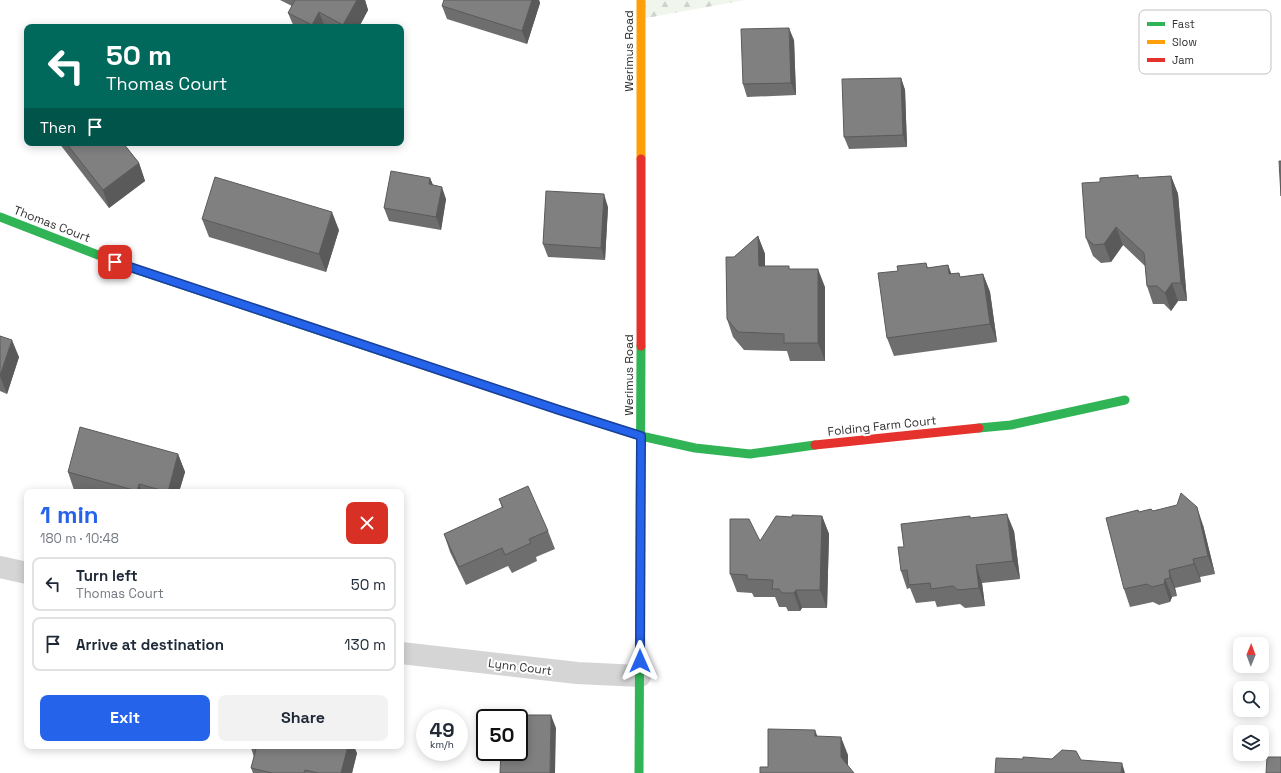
<!DOCTYPE html>
<html lang="en">
<head>
<meta charset="utf-8">
<style>
	:root { --surface:#fff; --page:#f2f2f3; --text:#1f2937; --muted:#747a83; --line:#e0e1e3; --accent:#2563eb }
	body { margin:0; font-family:"Space Grotesk",sans-serif; background:var(--page); color:var(--text); height:100vh; display:flex; flex-direction:column; font-size:15px; white-space:nowrap }
	* { box-sizing:border-box; margin:0 }
	p { font-size:13px; color:var(--muted) }
	.icon { flex:none; width:22px; height:22px; fill:none; stroke:currentColor; stroke-width:2; stroke-linecap:round; stroke-linejoin:round }
	.map { position:relative; flex:1; overflow:hidden }
	.sheet { position:absolute; left:24px; top:489px; width:380px; height:260px; display:flex; flex-direction:column; background:var(--surface); border-radius:8px; box-shadow:0 2px 10px #0003 }
	.sheet>* { flex:none }
	.guide { position:absolute; left:24px; top:24px; width:380px; height:122px; border-radius:8px; box-shadow:0 2px 10px #0003; background:#00695c; color:#fff; overflow:hidden }
	.needle { width:26px; rotate:1deg }
	.tools { position:absolute; left:1233px; top:637px; display:grid; gap:8px }
	.tools a { display:grid; place-items:center; width:36px; height:36px; border-radius:8px; background:var(--surface); box-shadow:0 2px 10px #0003; font-size:20px }
	.speed { position:absolute; left:416px; top:709px; display:flex; gap:8px; font-size:20px; font-weight:700; text-align:center }
	.speed>* { display:grid; place-content:center; width:52px; height:52px; border-radius:50%; background:var(--surface); box-shadow:0 2px 10px #0003; line-height:1 }
	.speed small { font-size:10px; font-weight:400 }
	.speed .limit { border:2px solid #111; border-radius:6px; background:#fff; color:#111 }
	.pin { position:absolute; display:grid; place-items:center; width:34px; height:34px; color:#fff; margin:-17px; border-radius:8px; box-shadow:0 2px 6px #0006 }
	.me { position:absolute; width:44px; margin:-22px; rotate:0deg; stroke-linejoin:round; filter:drop-shadow(0 0 3px #0008) }
	.turn { display:flex; align-items:center; gap:14px; height:84px; padding:0 16px; font-size:18px }
	.turn .icon { width:52px; height:52px; stroke-width:2.5 }
	.turn b { display:block; font-size:28px; line-height:34px }
	.then { display:flex; align-items:center; height:38px; padding:0 16px; background:#0003; gap:8px; font-size:15px }
	.round { display:grid; place-items:center; flex:none; width:42px; height:42px; border-radius:8px; background:var(--page) }
	.summary { display:flex; align-items:center; justify-content:space-between; height:68px; padding:0 16px }
	h1 { font-size:24px; font-weight:600; line-height:30px; color:var(--accent) }
	.cta { display:flex; gap:8px; margin-top:auto; padding:8px 16px }
	.cta a { flex:1; height:46px; border-radius:8px; background:var(--accent); color:#fff; font-size:16px; font-weight:600; line-height:46px; text-align:center }
	.cta a+a { background:var(--page); color:var(--text) }
	ul { padding:0; list-style:none }
	li { display:flex; align-items:center; gap:12px; height:54px; margin:0 8px 6px; padding:0 8px; border:2px solid var(--line); border-radius:8px }
	li div { flex:1 }
	li b { display:block; font-size:15px }
	li em { font-style:normal }
	.map>svg:first-child { display:block }
	.forest { fill:url(#forest-firs) }
	.lines { fill:none; stroke-linecap:round; stroke-linejoin:round }
	.street { stroke:#d5d5d5; stroke-width:22 }
	.fast { stroke:#30b455; stroke-width:9 }
	.slow { stroke:#ff9f0a; stroke-width:9 }
	.jam { stroke:#e5322d; stroke-width:9 }
	.wall { fill:#6e6e6e }
	.shaded-wall { fill:#5a5a5a }
	.building { fill:#808080; stroke:#5a5a5a }
	.route-casing { stroke:#184099; stroke-width:10 }
	.route { stroke:#2563eb; stroke-width:7 }
	.labels { text-anchor:middle; stroke-width:4; stroke-linejoin:round; paint-order:stroke }
	.street-label { font-size:12px; fill:#313131; stroke:#fff }
	.key { fill:#fff; stroke:#c1c1c1; stroke-width:1 }
	.key-label { font-size:11px; fill:#313131 }
</style>
</head>
<body>
<div class="map">
<svg width="1281" height="773" viewBox="0 0 1281 773">
	<defs>
		<pattern id="forest-firs" width="22" height="20" patternUnits="userSpaceOnUse"><rect width="22" height="20" fill="#f1f6ed"/><path d="M5 1l3.5 6h-7zM16 11l3.5 6h-7z" fill="#cfd3cc"/></pattern>
	</defs>
	<rect width="100%" height="100%" fill="#fff"/>
	<path class="forest" d="M641 0H745L641 19Z"/>
	<g class="lines">
		<g class="street">
			<path d="M0 567 27 573"/>
			<path d="M401 653 577 673 640 676"/>
		</g>
		<g class="fast">
			<path d="M0 217 129 267 408 360"/>
			<path d="M556 409 641 436 695 448 750 454 815 445"/>
			<path d="M979 428 1011 425 1125 400"/>
			<path d="M639 773 641 346"/>
		</g>
		<g class="slow">
			<path d="M641 0V159"/>
			<path d="M408 360 556 409"/>
		</g>
		<g class="jam">
			<path d="M641 159V346"/>
			<path d="M815 445 979 428"/>
		</g>
	</g>
	<g class="wall">
		<path d="M280 0H365L368 10 359 27H294L288 13 292 6Z"/>
		<path d="M444 0H539L540 3 527 44 447 19 442 6Z"/>
		<path d="M794 40 796 95 747 97 743 84Z"/>
		<path d="M901 78 905 90 907 147 849 149 844 137Z"/>
		<path d="M59 143H123L139 163 145 181 109 208Z"/>
		<path d="M1138 175 1139 178 1171 176 1178 194 1187 301H1178L1171 311 1164 304H1153L1147 286 1145 266 1123 245 1111 262 1101 263 1093 256 1086 238 1100 182Z"/>
		<path d="M430 178 433 185 446 199 441 230 389 221 384 208Z"/>
		<path d="M608 207 605 260 548 257 543 244Z"/>
		<path d="M202 219 339 230 326 272 209 237Z"/>
		<path d="M758 236 765 254V266L791 269 825 287V361H790L787 351 744 350 733 337 727 319 734 257Z"/>
		<path d="M926 263 928 268 948 265 951 274 960 277 983 274 990 292 997 342 894 356 887 338 898 271Z"/>
		<path d="M0 336 19 357 7 394 0 391Z"/>
		<path d="M178 454 185 472 179 492H82L74 490 68 472Z"/>
		<path d="M499 499 548 531 555 549 536 557 537 561 512 573 508 566 466 585 450 552 444 534 502 508Z"/>
		<path d="M1153 511 1203 525 1215 574 1200 577 1201 582 1175 588 1177 596 1172 597 1170 602 1159 605 1153 602 1130 607 1124 589 1139 512Z"/>
		<path d="M822 516 829 534 827 608H802L800 611H788L786 607H779L775 597H754L752 593 737 592 730 574 792 517Z"/>
		<path d="M970 516V518L1014 531 1020 579 982 583 985 606 965 608 960 604 937 607 935 601 916 603 910 588 907 589 901 571 904 547Z"/>
		<path d="M251 748 357 753 352 773H253L251 768 254 757Z"/>
	</g>
	<g class="shaded-wall">
		<path d="M357 0H365L368 10 359 27H344L343 25Z"/>
		<path d="M532 0H539L540 3 527 44 522 31Z"/>
		<path d="M319 12 325 27H313L312 25Z"/>
		<path d="M789 28 794 40 796 95 791 83Z"/>
		<path d="M901 78 905 90 907 147 903 135Z"/>
		<path d="M139 163 145 181 109 208 103 190Z"/>
		<path d="M1171 176 1178 194 1187 301 1181 283Z"/>
		<path d="M430 178 435 190 429 184Z"/>
		<path d="M442 187 446 199 441 230 436 217Z"/>
		<path d="M604 194 608 207 605 260 601 248Z"/>
		<path d="M332 212 339 230 326 272 319 254Z"/>
		<path d="M1116 227 1123 245 1111 262 1104 244Z"/>
		<path d="M758 236 765 254V283L759 266Z"/>
		<path d="M948 265 955 283 949 274Z"/>
		<path d="M818 269 825 287V361L818 343Z"/>
		<path d="M983 274 990 292 997 342 990 324Z"/>
		<path d="M1172 283 1178 301 1171 311 1165 293Z"/>
		<path d="M12 340 19 357 7 394 0 376Z"/>
		<path d="M178 454 185 472 179 492H168Z"/>
		<path d="M139 484 142 492H138L137 491Z"/>
		<path d="M1197 507 1203 525 1215 574 1208 556Z"/>
		<path d="M1007 514 1014 531 1020 579 1013 561Z"/>
		<path d="M822 516 829 534 827 608 820 590Z"/>
		<path d="M1193 559 1200 577 1201 582 1194 564Z"/>
		<path d="M976 565 982 583 985 606 979 588Z"/>
		<path d="M1169 570 1175 588 1177 596 1170 578Z"/>
		<path d="M1165 579 1172 597 1170 602 1164 584Z"/>
		<path d="M796 590 802 608 800 611 794 593Z"/>
		<path d="M551 715 556 728 555 773H550Z"/>
		<path d="M815 730 822 748 815 736Z"/>
		<path d="M841 737 848 755V773L841 757Z"/>
		<path d="M348 746H354L357 753 352 773H341Z"/>
		<path d="M1122 763 1125 773H1121Z"/>
	</g>
	<g class="building">
		<path d="M295 0H357L343 25 319 12 312 25 288 13Z"/>
		<path d="M444 0H532L522 31 442 6Z"/>
		<path d="M789 28 791 83 743 84 741 29Z"/>
		<path d="M901 78 903 135 844 137 842 79Z"/>
		<path d="M66 143H123L139 163 103 190Z"/>
		<path d="M1279 161H1281V196Z"/>
		<path d="M391 171 430 178 429 184 442 187 436 217 384 208Z"/>
		<path d="M1138 175V178L1171 176 1181 283H1172L1165 293 1157 286H1147L1144 253 1116 227 1104 244 1094 245 1086 238 1082 183 1100 182V178Z"/>
		<path d="M215 177 332 212 319 254 202 219Z"/>
		<path d="M546 191 604 194 601 248 543 244Z"/>
		<path d="M758 236 759 266H789V269H818V343H784V334L738 332 727 319 726 257H734Z"/>
		<path d="M926 263 927 268 948 265 949 274 959 273 960 277 983 274 990 324 887 338 878 273 898 271 897 266Z"/>
		<path d="M0 336 12 340 0 376Z"/>
		<path d="M80 427 178 454 168 492 139 484 137 491 68 472Z"/>
		<path d="M528 486 548 531 529 539 531 543 505 555 502 548 459 567 444 534 503 507 499 499Z"/>
		<path d="M1181 493 1197 507 1208 556 1193 559 1194 564 1169 570 1170 578 1165 579 1164 584 1152 587 1147 584 1124 589 1106 518 1138 510 1139 512 1151 509 1153 511 1177 505Z"/>
		<path d="M1007 514 1013 561 976 565 979 588 958 590 953 586 931 589 930 583 909 585 907 570 901 571 898 547H904L901 524 970 516V518Z"/>
		<path d="M792 515 822 516 820 590H796L794 593H782L779 589H772L773 580 747 579V575L730 574V519H749L760 541 776 516 792 517Z"/>
		<path d="M516 715H551L550 773H500L501 752H519V718H516Z"/>
		<path d="M768 729 815 730V736L841 737V757L854 773H760V767H768Z"/>
		<path d="M252 746H348L341 773H318L305 770 304 773H272L251 768 256 749 251 748Z"/>
		<path d="M1062 750 1076 751 1081 760 1122 763 1121 773H995L996 758 1023 759V757L1052 759Z"/>
		<path d="M1267 757H1281V773H1266Z"/>
	</g>
	<g class="lines">
		<g class="route-casing">
			<path id="route" d="M115 262 559 410 641 436 640 661"/>
		</g>
		<use href="#route" class="route"/>
	</g>
	<g class="labels">
		<g class="street-label">
			<text transform="translate(629 51) rotate(-90)" y="4">Werimus Road</text>
			<text transform="translate(52 224) rotate(21)" y="4">Thomas Court</text>
			<text transform="translate(629 375) rotate(-90)" y="4">Werimus Road</text>
			<text transform="translate(882 426) rotate(-6)" y="4">Folding Farm Court</text>
			<text transform="translate(520 667) rotate(7)" y="4">Lynn Court</text>
		</g>
	</g>
	<rect x="1139" y="10" width="132" height="64" rx="6" class="key"/>
	<rect x="1147" y="22" width="18" height="4" fill="#30b455"/>
	<rect x="1147" y="40" width="18" height="4" fill="#ff9f0a"/>
	<rect x="1147" y="58" width="18" height="4" fill="#e5322d"/>
	<g class="key-label">
		<text x="1172" y="28">Fast</text>
		<text x="1172" y="46">Slow</text>
		<text x="1172" y="64">Jam</text>
	</g>
</svg>
<div class="tools">
<a><svg class="needle" viewBox="-14 -14 28 28"><path d="M0-13l5 13h-10z" fill="#e53935"/><path d="M0 13l5-13h-10z" fill="#747a83"/></svg></a>
<a><svg class="icon" aria-label="search" viewBox="0 0 24 24"><circle cx="10" cy="10" r="6"/><path d="M15 15l6 6"/></svg></a>
<a><svg class="icon" aria-label="layers" viewBox="0 0 24 24"><path d="M12 4l9 5-9 5-9-5zM3 14l9 5 9-5"/></svg></a>
</div>
<div class="speed"><div>49<small>km/h</small></div><div class="limit">50</div></div>
<div class="pin" style="left:115px;top:262px;background:#d93025"><svg class="icon" aria-label="arrive" viewBox="0 0 24 24"><path d="M6 21V4h12l-3 4 3 4H6"/></svg></div>
<svg class="me" style="left:640px;top:661px" viewBox="-20 -20 40 40"><path d="M0-17L14 15 0 8-14 15z" fill="#2563eb" stroke="#fff" stroke-width="4"/></svg>
<div class="guide">
<div class="turn"><svg class="icon" aria-label="left" viewBox="0 0 24 24"><path d="M17 20v-9H6M10 6l-5 5 5 5"/></svg><div><b>50 m</b>Thomas Court</div></div>
<div class="then">Then<svg class="icon" aria-label="arrive" viewBox="0 0 24 24"><path d="M6 21V4h12l-3 4 3 4H6"/></svg></div>
</div>
<section class="sheet">
<div class="summary"><div><h1>1 min</h1><p>180 m · 10:48</p></div><a class="round" style="background:#d93025;color:#fff"><svg class="icon" aria-label="close" viewBox="0 0 24 24"><path d="M6 6l12 12M18 6L6 18"/></svg></a></div>
<ul>
<li><svg class="icon" aria-label="left" viewBox="0 0 24 24"><path d="M17 20v-9H6M10 6l-5 5 5 5"/></svg><div><b>Turn left</b><p>Thomas Court</p></div><em>50 m</em></li>
<li><svg class="icon" aria-label="arrive" viewBox="0 0 24 24"><path d="M6 21V4h12l-3 4 3 4H6"/></svg><div><b>Arrive at destination</b></div><em>130 m</em></li>
</ul>
<div class="cta"><a>Exit</a><a>Share</a></div>
</section>
</div>
</body>
</html>
